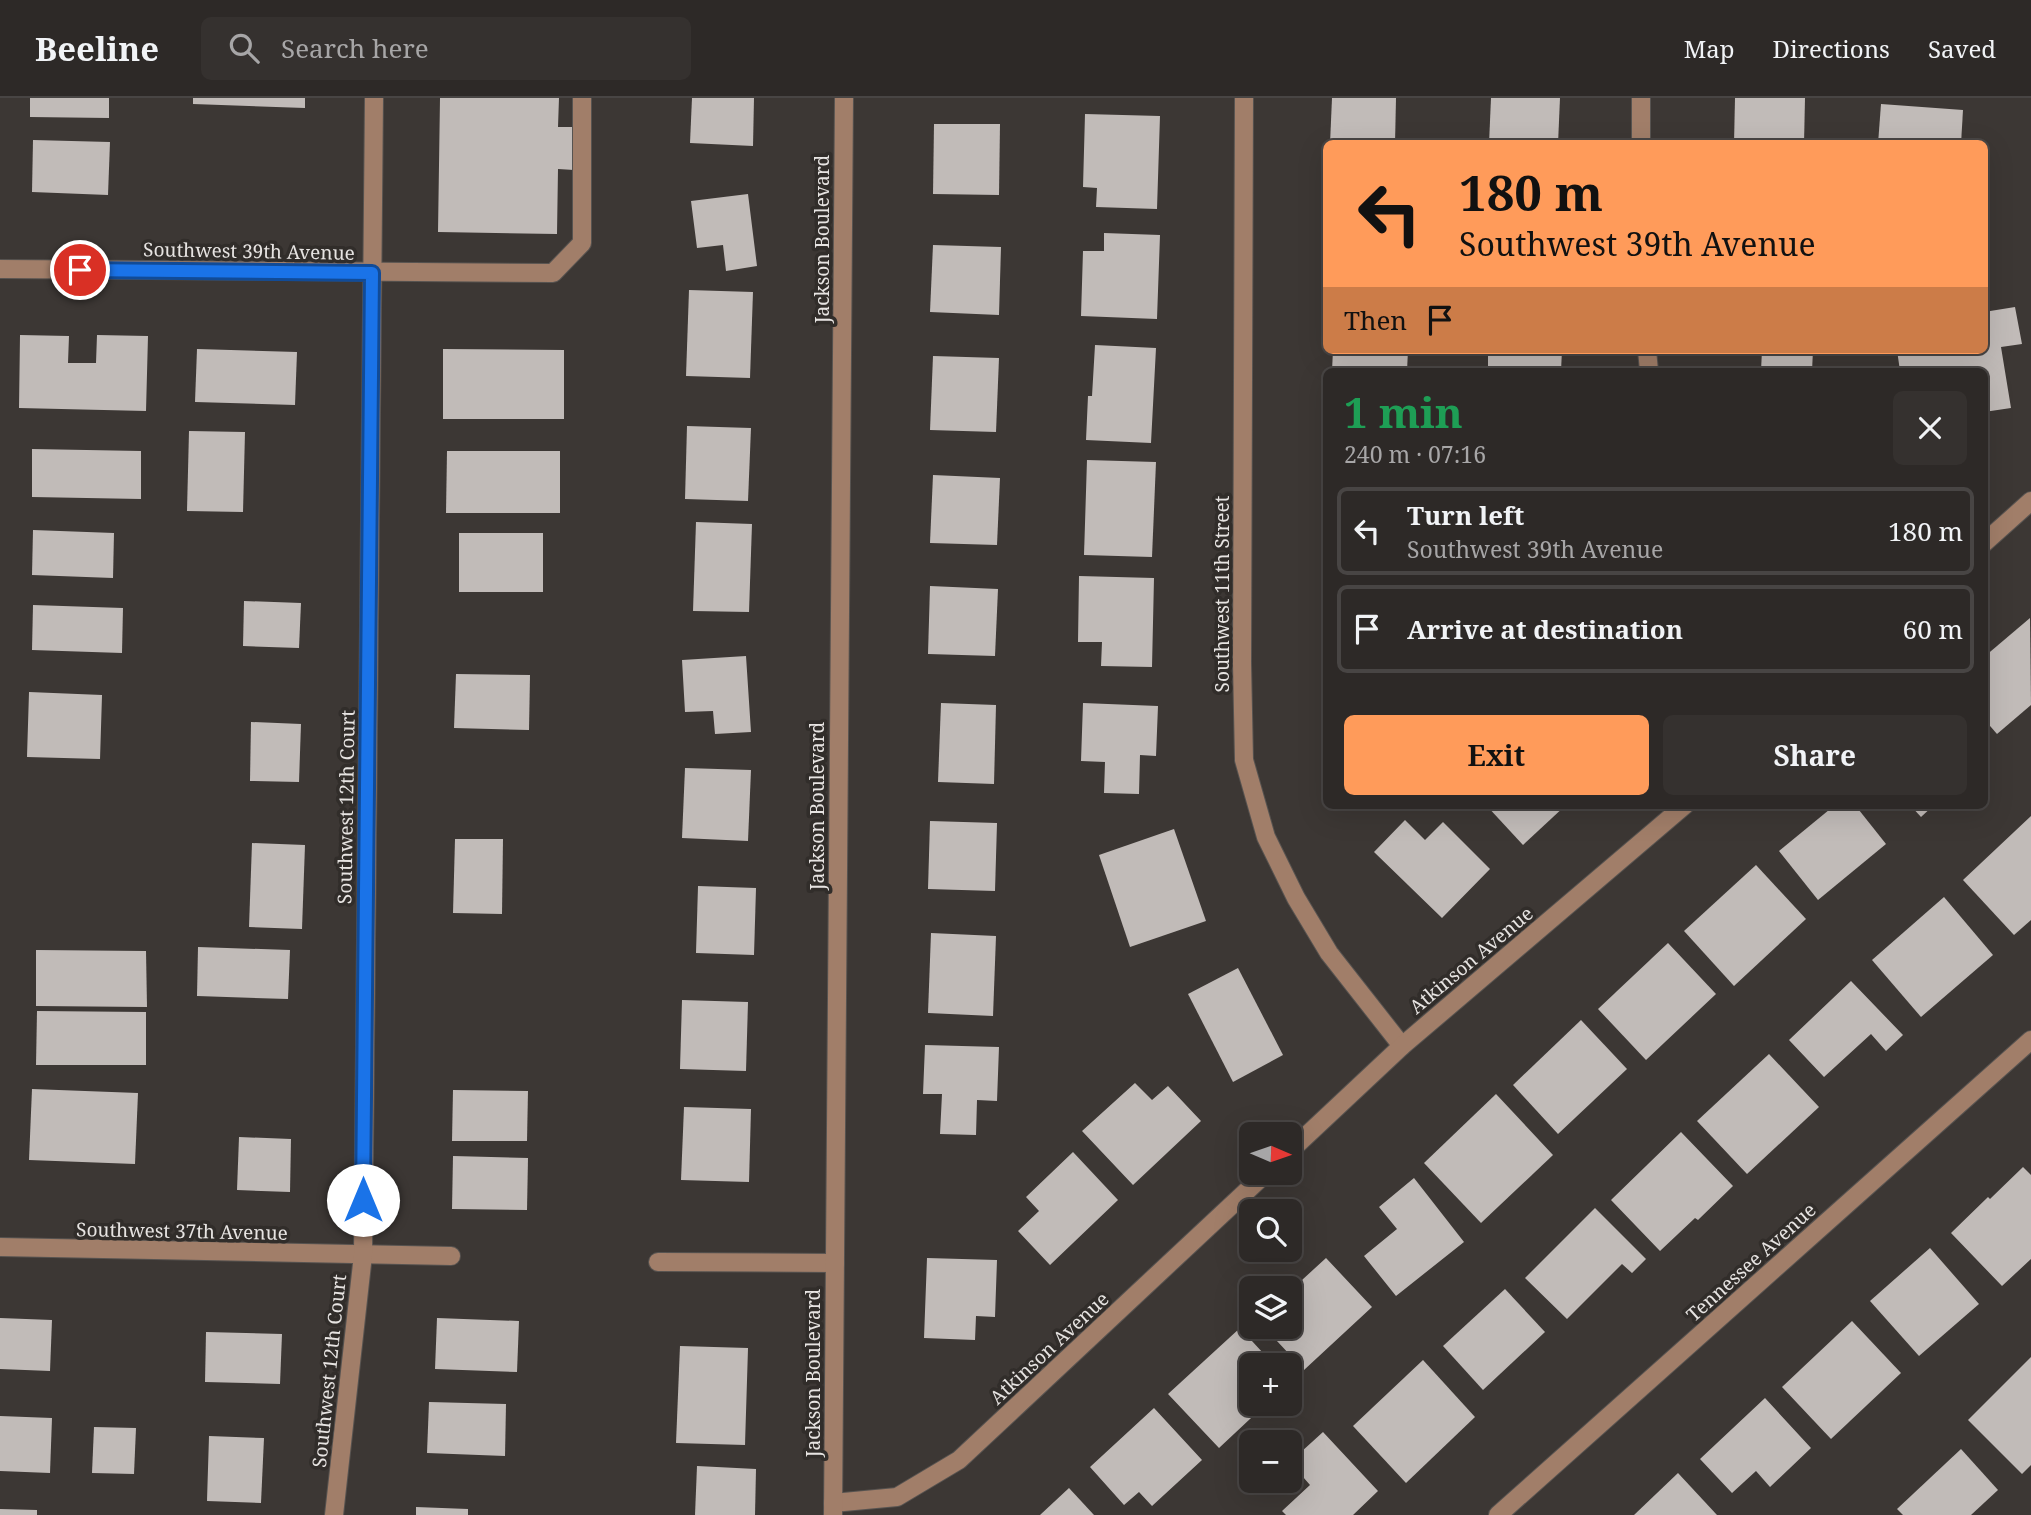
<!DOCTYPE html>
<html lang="en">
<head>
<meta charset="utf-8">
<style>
	:root { --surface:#2d2927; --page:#35312f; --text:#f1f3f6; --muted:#a7a6a7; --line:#484544; --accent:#ff9b5a }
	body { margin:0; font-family:"Noto Serif",serif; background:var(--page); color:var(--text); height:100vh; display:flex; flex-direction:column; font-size:26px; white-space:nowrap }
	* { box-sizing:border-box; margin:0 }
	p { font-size:23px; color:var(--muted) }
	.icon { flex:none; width:38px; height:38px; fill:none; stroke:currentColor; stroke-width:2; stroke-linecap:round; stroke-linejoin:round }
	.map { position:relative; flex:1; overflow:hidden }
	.details { position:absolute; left:1323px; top:270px; width:665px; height:441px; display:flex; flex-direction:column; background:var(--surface); border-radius:10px; box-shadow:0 7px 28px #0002,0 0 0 2px var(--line) }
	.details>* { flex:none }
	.banner { position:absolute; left:1323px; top:42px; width:665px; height:214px; border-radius:10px; box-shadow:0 7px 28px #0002,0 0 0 2px var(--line); background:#ff9b5a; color:#111; overflow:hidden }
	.needle { width:46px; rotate:92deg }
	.fabs { position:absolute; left:1239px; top:1024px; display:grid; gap:14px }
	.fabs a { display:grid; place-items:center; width:63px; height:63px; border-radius:10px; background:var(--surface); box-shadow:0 7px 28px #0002,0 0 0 2px var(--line); font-size:35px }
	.pin { position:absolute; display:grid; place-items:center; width:60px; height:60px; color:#fff; margin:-30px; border:4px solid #fff; border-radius:50%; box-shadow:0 2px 7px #0007 }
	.me { position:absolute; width:77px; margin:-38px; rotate:0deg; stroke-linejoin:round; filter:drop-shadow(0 0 5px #0008) }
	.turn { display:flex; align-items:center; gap:24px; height:147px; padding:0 21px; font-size:32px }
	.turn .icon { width:91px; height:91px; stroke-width:2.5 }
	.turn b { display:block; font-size:49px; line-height:60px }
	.then { display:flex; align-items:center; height:66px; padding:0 21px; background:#0003; gap:14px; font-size:26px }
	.round { display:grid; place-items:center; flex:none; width:74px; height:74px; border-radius:10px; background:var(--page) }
	.overview { display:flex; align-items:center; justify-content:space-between; height:119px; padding:0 21px }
	h1 { font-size:42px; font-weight:700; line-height:52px; color:#1e9e55 }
	.button { display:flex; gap:14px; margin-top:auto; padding:14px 21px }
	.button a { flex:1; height:80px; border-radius:10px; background:var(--accent); color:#111; font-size:28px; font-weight:700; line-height:80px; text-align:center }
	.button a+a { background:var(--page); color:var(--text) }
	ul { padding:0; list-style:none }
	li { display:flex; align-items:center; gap:21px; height:88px; margin:0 14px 10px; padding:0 7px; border:4px solid var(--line); border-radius:10px }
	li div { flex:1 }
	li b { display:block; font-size:26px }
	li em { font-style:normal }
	header { display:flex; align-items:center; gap:42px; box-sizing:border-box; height:98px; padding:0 35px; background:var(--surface); border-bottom:2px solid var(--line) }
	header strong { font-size:33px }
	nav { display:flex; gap:38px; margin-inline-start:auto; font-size:24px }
	.search { width:490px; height:63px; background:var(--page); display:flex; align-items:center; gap:18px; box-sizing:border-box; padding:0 24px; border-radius:10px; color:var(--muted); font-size:26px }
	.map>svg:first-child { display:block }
	.building { fill:#c1bbb8 }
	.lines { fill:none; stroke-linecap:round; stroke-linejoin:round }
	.minor-casing { stroke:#575350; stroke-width:20 }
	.minor { stroke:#a17e69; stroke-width:18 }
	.route-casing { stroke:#114b97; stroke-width:18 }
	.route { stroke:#1a73e8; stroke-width:12 }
	.labels { text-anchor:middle; stroke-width:7; stroke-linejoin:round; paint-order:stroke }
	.street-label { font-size:19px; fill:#e7e4e2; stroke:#312d2a }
</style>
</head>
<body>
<header>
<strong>Beeline</strong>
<div class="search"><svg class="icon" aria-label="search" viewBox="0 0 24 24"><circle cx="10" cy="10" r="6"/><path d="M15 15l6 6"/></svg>Search here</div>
<nav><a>Map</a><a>Directions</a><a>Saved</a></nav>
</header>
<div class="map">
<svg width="2031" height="1417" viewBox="0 0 2031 1417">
	<rect width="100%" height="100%" fill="#3c3734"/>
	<g class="building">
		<path d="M30 0H109V20L30 19Z"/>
		<path d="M193 0H305V10L193 6Z"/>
		<path d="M440 0H559L558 29H574V72L558 71 557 136 438 134Z"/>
		<path d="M692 0H754L753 48 690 45Z"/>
		<path d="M1332 0H1396L1395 46H1330Z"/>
		<path d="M1491 0H1560L1558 46H1489Z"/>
		<path d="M1735 0H1805L1804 46H1734Z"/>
		<path d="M1881 6 1963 12 1961 46H1878Z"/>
		<path d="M1085 16 1160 18 1157 111 1096 109 1097 90 1083 89Z"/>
		<path d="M934 26H1000L999 97 933 96Z"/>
		<path d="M33 42 110 44 108 97 32 94Z"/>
		<path d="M748 96 757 168 726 173 723 147 697 150 691 103Z"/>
		<path d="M1324 105H1326V190H1321Z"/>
		<path d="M1104 135 1160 137 1157 221 1081 218 1083 153H1104Z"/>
		<path d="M933 147 1001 149 999 217 930 214Z"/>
		<path d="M689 192 753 194 750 280 686 278Z"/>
		<path d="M2015 209 2022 246 2001 249 2011 310 1984 314V273H1900L1897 252H1984V214Z"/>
		<path d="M20 237 69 238 68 265H96L97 237 148 238 146 313 19 310Z"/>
		<path d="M1095 247 1156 250 1151 345 1086 342 1088 298H1092Z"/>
		<path d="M197 251 297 254 295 307 195 304Z"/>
		<path d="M443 251 564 252V321H443Z"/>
		<path d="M1333 252H1408L1407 273H1332Z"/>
		<path d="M1488 252H1562L1561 273H1488Z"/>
		<path d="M1762 252H1813L1812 273H1761Z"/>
		<path d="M933 258 999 260 996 334 930 332Z"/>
		<path d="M687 328 751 330 748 403 685 401Z"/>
		<path d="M189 333 245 334 243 414 187 413Z"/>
		<path d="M32 351 141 353V401L32 399Z"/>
		<path d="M447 353H560V415H446Z"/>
		<path d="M1087 362 1156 364 1152 459 1084 457Z"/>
		<path d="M933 377 1000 380 997 447 930 445Z"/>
		<path d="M696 424 752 426 749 514 693 513Z"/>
		<path d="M33 432 114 435 113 480 32 477Z"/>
		<rect x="459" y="435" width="84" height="59"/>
		<path d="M1079 478 1154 480 1152 569 1101 568 1102 544H1078Z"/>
		<path d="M930 488 998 491 995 558 928 556Z"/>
		<path d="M244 503 301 505 299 550 243 548Z"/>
		<path d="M33 507 123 510 122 555 32 552Z"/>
		<path d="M2030 520 2031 607 1997 636 1984 621V559Z"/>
		<path d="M746 558 751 634 715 636 713 613 685 614 682 562Z"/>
		<path d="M456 576 530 577 529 632 454 630Z"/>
		<path d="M29 594 102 597 100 661 27 659Z"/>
		<path d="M941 605 996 607 994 686 938 684Z"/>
		<path d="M1083 605 1158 608 1156 658 1140 657 1139 696 1104 695 1105 664 1081 663Z"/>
		<path d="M251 624 301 626 299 684 250 683Z"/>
		<path d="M685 670 751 672 748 743 682 740Z"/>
		<path d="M1486 707H1566L1523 747Z"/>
		<path d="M1835 707H1855L1886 746 1818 802 1779 753Z"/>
		<path d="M1910 707H1934L1921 719Z"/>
		<path d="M2031 718V822L2014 837 1963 782Z"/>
		<path d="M1405 722 1425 742 1443 724 1490 771 1442 820 1374 754Z"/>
		<path d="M930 723 997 725 995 793 928 791Z"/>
		<path d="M1174 731 1206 823 1130 849 1099 757Z"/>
		<path d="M455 741H503L502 816 453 815Z"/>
		<path d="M252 745 305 747 302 831 249 829Z"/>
		<path d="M1756 767 1806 821 1734 888 1684 833Z"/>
		<path d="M698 788 756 790 754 857 696 855Z"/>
		<path d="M1944 799 1993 857 1921 919 1872 862Z"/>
		<path d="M931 835 996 838 993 918 928 915Z"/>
		<path d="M1668 845 1716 896 1646 962 1598 911Z"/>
		<path d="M198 849 290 852 288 901 197 898Z"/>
		<path d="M36 852 146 853 147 909 36 908Z"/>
		<path d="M1238 870 1283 957 1233 984 1188 896Z"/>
		<path d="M1851 883 1903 937 1886 953 1871 936 1824 979 1789 942Z"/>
		<path d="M682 902 748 904 746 973 680 971Z"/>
		<path d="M37 913 146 914V967H36Z"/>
		<path d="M1581 922 1627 971 1558 1036 1513 987Z"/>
		<path d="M925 947 999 949 997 1003 977 1002 976 1037 940 1036 942 996H923Z"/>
		<path d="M1769 956 1819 1009 1747 1076 1697 1023Z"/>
		<path d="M1135 985 1152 1002 1168 988 1201 1023 1133 1087 1082 1033Z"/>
		<path d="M32 991 138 995 135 1066 29 1062Z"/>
		<path d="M453 992 528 993 527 1043H452Z"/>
		<path d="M1496 996 1553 1057 1481 1125 1424 1065Z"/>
		<path d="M684 1009 751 1011 749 1084 681 1082Z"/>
		<path d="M1681 1034 1733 1088 1698 1122 1695 1120 1660 1153 1611 1102Z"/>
		<path d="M239 1039 291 1041 290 1094 237 1092Z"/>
		<path d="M1073 1054 1118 1102 1050 1167 1018 1133 1039 1113 1026 1099Z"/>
		<path d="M453 1058 528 1060 527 1112 452 1111Z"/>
		<path d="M2023 1069 2031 1077V1161L2002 1188 1951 1135 1988 1099 1990 1101Z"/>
		<path d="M1414 1080 1464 1144 1396 1198 1364 1158 1397 1131 1379 1109Z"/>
		<path d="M1595 1110 1646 1161 1632 1175 1622 1166 1567 1221 1525 1180Z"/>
		<path d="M1930 1150 1979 1206 1919 1258 1870 1203Z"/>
		<path d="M927 1160 997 1162 995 1219 976 1218 975 1242 924 1240Z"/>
		<path d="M1326 1160 1372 1209 1304 1272 1263 1228H1290V1190H1287L1299 1179 1302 1182Z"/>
		<path d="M1505 1191 1545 1234 1483 1292 1443 1248Z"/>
		<path d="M0 1220 52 1222 50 1273 0 1271Z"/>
		<path d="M437 1220 519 1223 517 1274 435 1271Z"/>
		<path d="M1852 1223 1901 1275 1831 1341 1782 1289Z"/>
		<path d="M1240 1230 1274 1267H1251V1306H1266L1219 1350 1168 1296Z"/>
		<path d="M206 1234 282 1236 280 1286 205 1284Z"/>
		<path d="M680 1248 748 1250 745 1347 676 1345Z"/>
		<path d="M2031 1259V1367L2022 1376 1968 1322Z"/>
		<path d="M1423 1262 1475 1319 1406 1385 1353 1328Z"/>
		<path d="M1765 1300 1811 1350 1770 1389 1756 1373 1732 1395 1700 1361Z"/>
		<path d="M429 1304 506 1306 505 1358 427 1355Z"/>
		<path d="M1154 1310 1202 1362 1152 1408 1139 1394 1124 1407 1090 1369Z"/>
		<path d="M0 1318 52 1320 50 1375 0 1373Z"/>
		<path d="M94 1329 136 1330 134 1376 92 1375Z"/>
		<path d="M1323 1334 1378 1393 1353 1417H1286L1282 1413 1310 1387 1290 1364Z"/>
		<path d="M209 1338 264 1340 261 1405 207 1403Z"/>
		<path d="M1961 1351 1998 1392 1971 1417H1903L1897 1411Z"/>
		<path d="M697 1368 756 1371 755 1417H695Z"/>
		<path d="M1678 1375 1717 1417H1634Z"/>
		<path d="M1069 1390 1094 1417H1040Z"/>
		<path d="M416 1409 468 1411V1417H416Z"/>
		<path d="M0 1411 37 1412V1417H0Z"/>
	</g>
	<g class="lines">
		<g class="minor-casing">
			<g id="minor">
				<path d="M1244 0 1242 565 1244 662 1266 739 1296 800 1329 855 1402 948"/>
				<path d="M1641 0V46"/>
				<path d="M0 171 553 175 582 145V0"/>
				<path d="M1647 252 1649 273"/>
				<path d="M1984 445 2031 403"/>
				<path d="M1290 1053 1402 948 1685 707"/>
				<path d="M0 1149 451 1158"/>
				<path d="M658 1164 835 1165"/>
				<path d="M833 1405 897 1399 959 1362 1267 1074"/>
				<path d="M334 1417 363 1157 374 0"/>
				<path d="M833 1417 844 0"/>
				<path d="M1498 1417 2031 942"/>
			</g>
		</g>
		<use href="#minor" class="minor"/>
	</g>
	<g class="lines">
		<g class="route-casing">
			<path id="route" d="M80 172 372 175 363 1102"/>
		</g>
		<use href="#route" class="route"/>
	</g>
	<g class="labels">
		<g class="street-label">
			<text transform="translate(822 141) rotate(-90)" y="7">Jackson Boulevard</text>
			<text transform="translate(249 153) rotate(1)" y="7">Southwest 39th Avenue</text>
			<text transform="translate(1222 496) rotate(-90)" y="7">Southwest 11th Street</text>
			<text transform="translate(817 708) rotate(-90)" y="7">Jackson Boulevard</text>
			<text transform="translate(346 709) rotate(-89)" y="7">Southwest 12th Court</text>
			<text transform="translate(1471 862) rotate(-40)" y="7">Atkinson Avenue</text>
			<text transform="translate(182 1133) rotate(1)" y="7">Southwest 37th Avenue</text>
			<text transform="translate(1751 1164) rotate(-42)" y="7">Tennessee Avenue</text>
			<text transform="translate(1049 1250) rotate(-43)" y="7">Atkinson Avenue</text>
			<text transform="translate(329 1273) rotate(-84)" y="7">Southwest 12th Court</text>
			<text transform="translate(813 1275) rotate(-90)" y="7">Jackson Boulevard</text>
		</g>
	</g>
</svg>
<div class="fabs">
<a><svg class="needle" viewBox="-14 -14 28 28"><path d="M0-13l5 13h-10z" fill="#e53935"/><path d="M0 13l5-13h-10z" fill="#a7a6a7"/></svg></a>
<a><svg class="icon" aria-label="search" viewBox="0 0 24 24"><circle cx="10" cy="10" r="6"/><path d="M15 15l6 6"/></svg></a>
<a><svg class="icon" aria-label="layers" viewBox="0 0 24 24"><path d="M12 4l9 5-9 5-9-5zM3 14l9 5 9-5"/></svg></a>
<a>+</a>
<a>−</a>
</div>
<div class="pin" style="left:80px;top:172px;background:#d93025"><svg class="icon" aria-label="arrive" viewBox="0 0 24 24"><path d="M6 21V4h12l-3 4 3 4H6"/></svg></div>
<svg class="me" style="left:363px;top:1102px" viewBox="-20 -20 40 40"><circle r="19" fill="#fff"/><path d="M0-13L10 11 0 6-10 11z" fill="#1a73e8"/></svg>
<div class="banner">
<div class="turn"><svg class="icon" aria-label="left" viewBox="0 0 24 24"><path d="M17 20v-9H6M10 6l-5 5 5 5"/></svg><div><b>180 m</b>Southwest 39th Avenue</div></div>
<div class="then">Then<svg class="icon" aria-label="arrive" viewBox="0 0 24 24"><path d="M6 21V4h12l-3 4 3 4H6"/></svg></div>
</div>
<section class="details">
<div class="overview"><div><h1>1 min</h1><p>240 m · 07:16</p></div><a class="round"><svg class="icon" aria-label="close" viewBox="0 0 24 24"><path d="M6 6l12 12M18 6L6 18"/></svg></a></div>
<ul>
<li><svg class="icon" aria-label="left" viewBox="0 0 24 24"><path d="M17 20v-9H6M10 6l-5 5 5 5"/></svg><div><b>Turn left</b><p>Southwest 39th Avenue</p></div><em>180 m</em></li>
<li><svg class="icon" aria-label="arrive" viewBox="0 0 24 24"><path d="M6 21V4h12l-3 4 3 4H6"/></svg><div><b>Arrive at destination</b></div><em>60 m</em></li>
</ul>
<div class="button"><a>Exit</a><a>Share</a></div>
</section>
</div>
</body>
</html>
